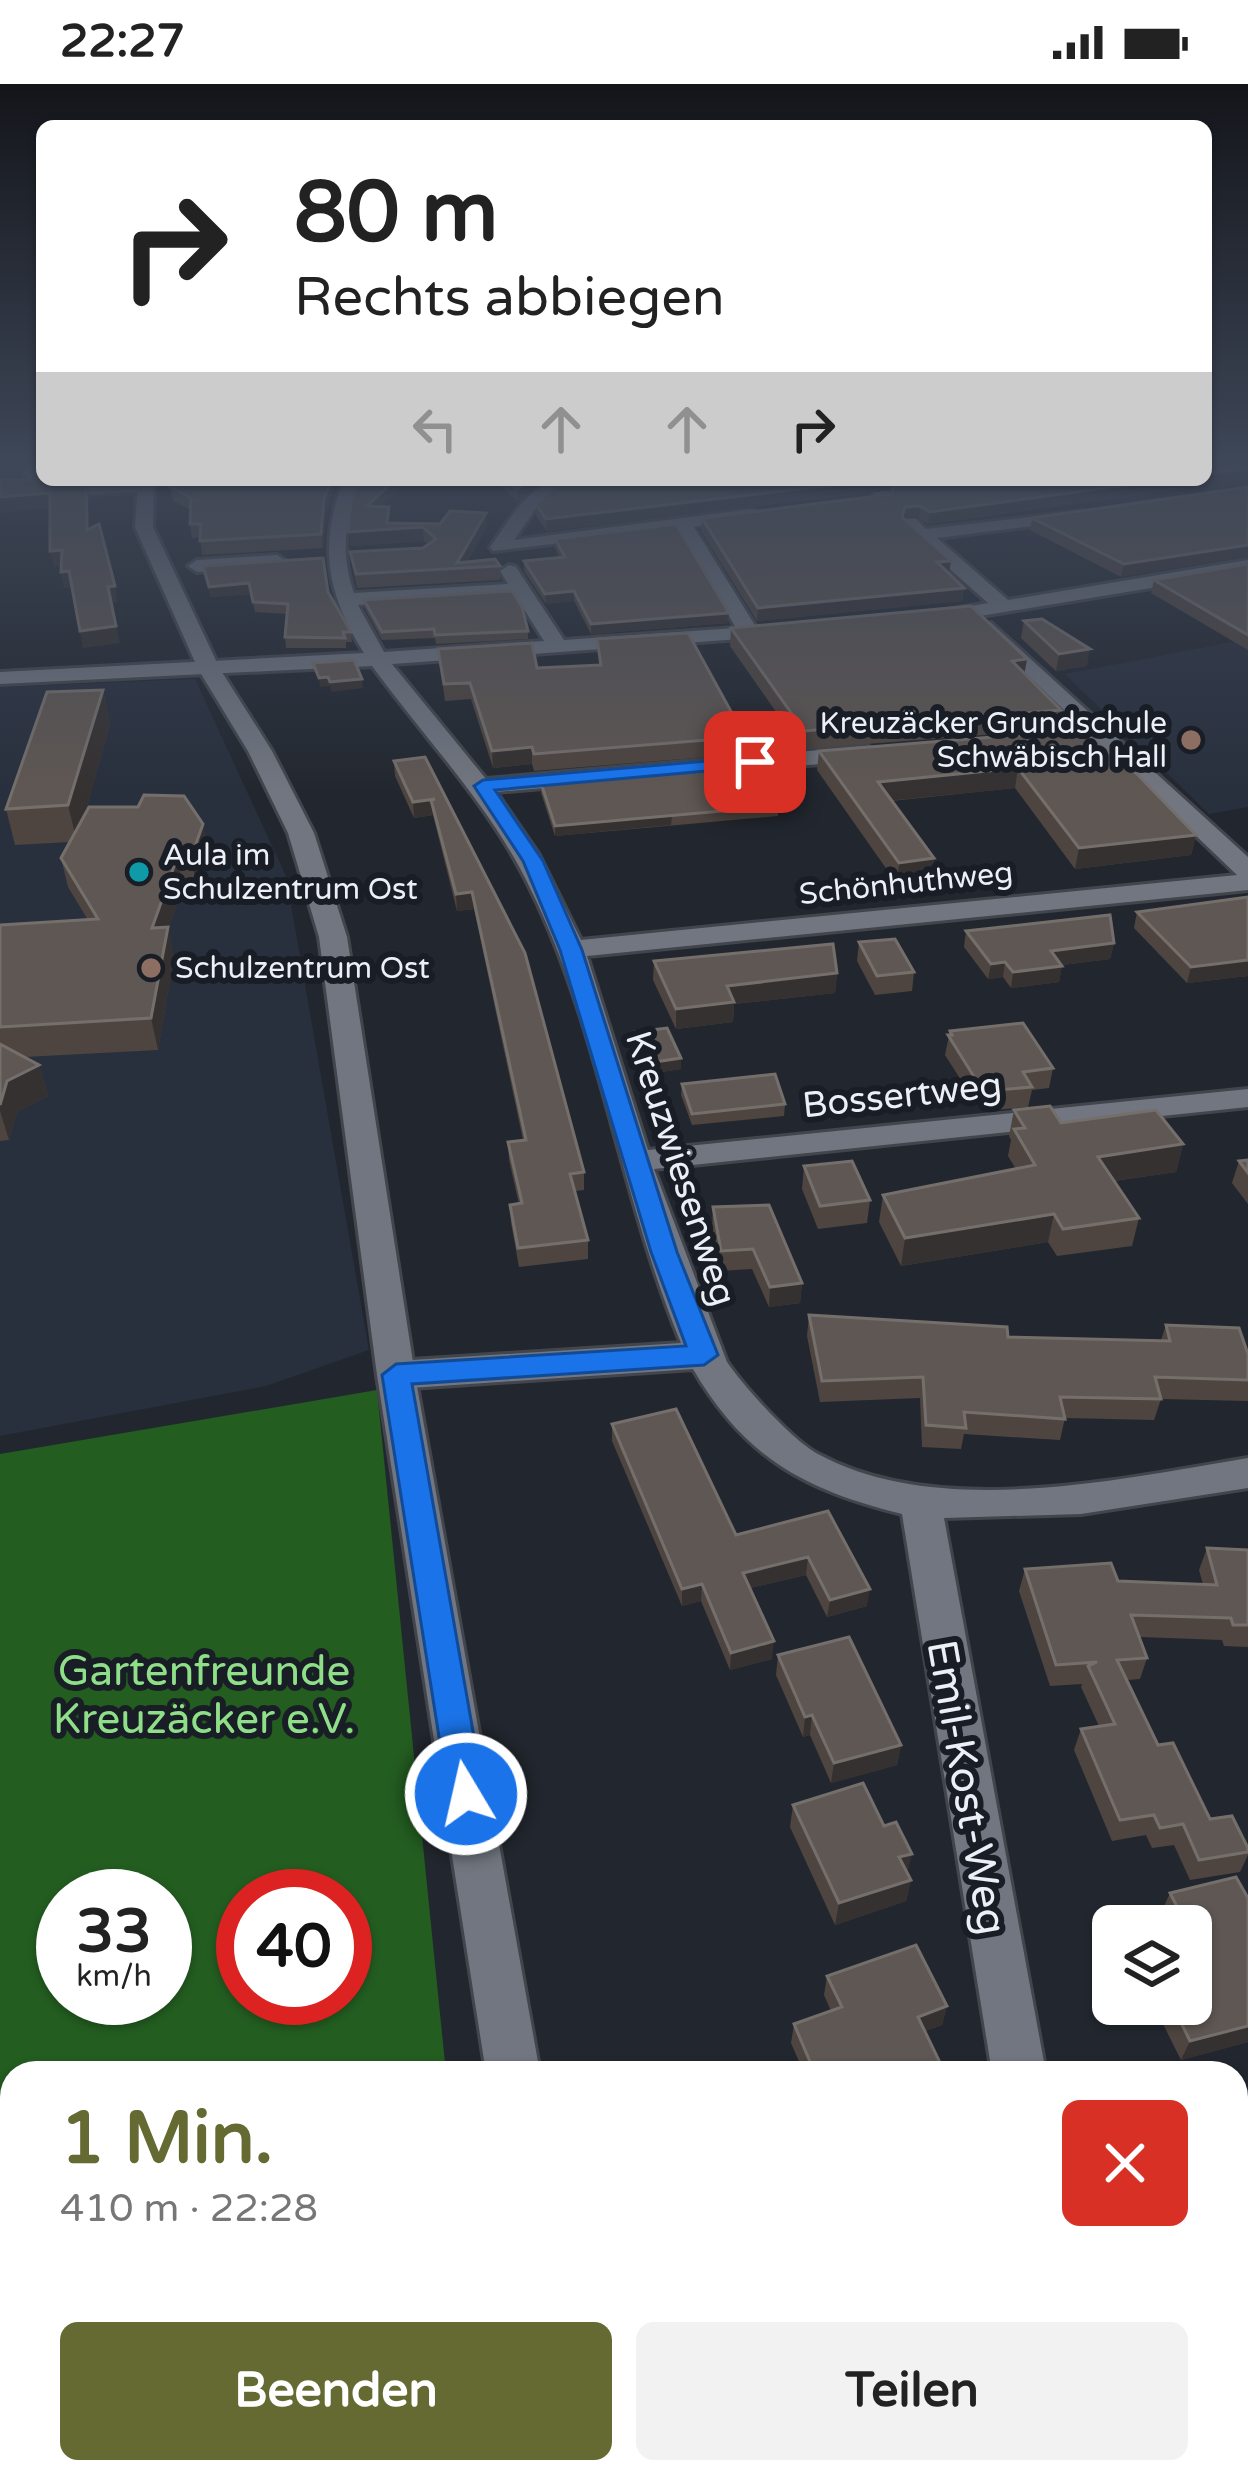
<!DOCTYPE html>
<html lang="de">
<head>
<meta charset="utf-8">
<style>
	:root { --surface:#fff; --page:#f2f2f2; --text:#222; --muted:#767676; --accent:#656a33 }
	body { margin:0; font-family:"Varela Round",sans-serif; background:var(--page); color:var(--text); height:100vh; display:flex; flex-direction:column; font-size:45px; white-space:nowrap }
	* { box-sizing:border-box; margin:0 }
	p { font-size:39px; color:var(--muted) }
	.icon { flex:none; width:66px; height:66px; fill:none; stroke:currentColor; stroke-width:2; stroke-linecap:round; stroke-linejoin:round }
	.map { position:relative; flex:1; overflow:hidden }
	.sheet { position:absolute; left:0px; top:1977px; width:1248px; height:423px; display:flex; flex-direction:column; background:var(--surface); border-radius:36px 36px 0 0; box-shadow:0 3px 9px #0004 }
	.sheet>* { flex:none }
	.guide { position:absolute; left:36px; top:36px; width:1176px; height:366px; border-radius:18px; box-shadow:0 3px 9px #0004; background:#fff; color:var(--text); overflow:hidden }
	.tools { position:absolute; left:1092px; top:1821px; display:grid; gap:24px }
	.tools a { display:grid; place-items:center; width:120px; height:120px; border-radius:18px; background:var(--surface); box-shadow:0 3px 9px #0004; font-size:60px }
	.speed { position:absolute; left:36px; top:1785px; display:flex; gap:24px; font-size:60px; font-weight:700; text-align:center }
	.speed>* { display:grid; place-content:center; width:156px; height:156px; border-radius:50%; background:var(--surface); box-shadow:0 3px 9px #0004; line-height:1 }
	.speed small { font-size:30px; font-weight:400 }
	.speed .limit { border:18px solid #d22; background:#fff; color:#111 }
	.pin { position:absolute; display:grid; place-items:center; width:102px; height:102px; color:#fff; margin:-51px; border-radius:24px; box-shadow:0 6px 18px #0006 }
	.me { position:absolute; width:132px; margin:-66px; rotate:351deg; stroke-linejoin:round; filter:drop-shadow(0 0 9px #0008) }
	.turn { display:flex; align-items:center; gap:42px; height:252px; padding:0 60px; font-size:54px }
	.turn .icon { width:156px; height:156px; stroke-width:2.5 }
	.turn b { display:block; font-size:84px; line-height:102px }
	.lanes { display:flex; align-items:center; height:114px; padding:0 60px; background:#0003; justify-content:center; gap:60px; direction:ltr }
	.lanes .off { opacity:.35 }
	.round { display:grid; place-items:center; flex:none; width:126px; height:126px; border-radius:18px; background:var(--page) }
	.headline { display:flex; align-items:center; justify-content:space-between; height:204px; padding:0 60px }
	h1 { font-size:72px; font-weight:700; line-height:90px; color:var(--accent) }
	.action { display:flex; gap:24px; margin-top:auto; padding:24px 60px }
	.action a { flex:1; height:138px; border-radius:18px; background:var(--accent); color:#fff; font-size:48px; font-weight:700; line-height:138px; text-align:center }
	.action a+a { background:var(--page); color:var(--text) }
	.status { display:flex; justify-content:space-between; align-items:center; height:84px; padding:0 60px; background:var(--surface); direction:ltr }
	.status svg { height:33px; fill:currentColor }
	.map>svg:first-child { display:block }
	.built { fill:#282f3d }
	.green { fill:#235d20; fill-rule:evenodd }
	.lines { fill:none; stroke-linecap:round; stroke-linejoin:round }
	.street-casing { stroke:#42454c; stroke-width:6 }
	.secondary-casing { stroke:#42454c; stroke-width:6 }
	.street { fill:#717680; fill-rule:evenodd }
	.secondary { fill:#717680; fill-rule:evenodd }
	.wall { fill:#4e4540 }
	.shaded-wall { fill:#353131 }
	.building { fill:#5f5753; stroke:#756f6c; stroke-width:3 }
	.route { fill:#1a73e8; stroke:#114b97; stroke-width:3 }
	.education-dot { fill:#8d6e63; stroke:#191d25; stroke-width:4.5 }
	.culture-dot { fill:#0f9aa8; stroke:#191d25; stroke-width:4.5 }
	.labels { text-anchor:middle; stroke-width:12; stroke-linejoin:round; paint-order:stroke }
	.far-poi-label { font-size:30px; fill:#eceff5; stroke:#191d25; text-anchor:start }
	.far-street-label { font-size:30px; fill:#eceff5; stroke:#191d25 }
	.street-label { font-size:36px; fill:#eceff5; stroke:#191d25 }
	.near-park-label { font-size:42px; fill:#8fdf88; stroke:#191d25 }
	.near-street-label { font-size:42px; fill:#eceff5; stroke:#191d25 }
</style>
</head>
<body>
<div class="status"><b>22:27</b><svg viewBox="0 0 49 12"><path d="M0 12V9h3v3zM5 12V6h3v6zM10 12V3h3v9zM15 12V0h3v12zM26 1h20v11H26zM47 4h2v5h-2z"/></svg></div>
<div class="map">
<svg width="1248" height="2399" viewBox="0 0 1248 2399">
	<rect width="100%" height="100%" fill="#22272f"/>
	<g class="built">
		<path d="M1248 555V723L1209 730 1065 590Z"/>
		<path d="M195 595 286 792 369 1266 266 1302 0 1352V603Z"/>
	</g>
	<g class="green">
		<path d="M377 1306 446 1989H12V2203L0 2207V1370ZM63 1812H165V1914H63ZM345 1812V1914H243V1812Z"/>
		<path d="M12 2214V2388H471L472 2399H0V2217Z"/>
	</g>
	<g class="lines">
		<g class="street-casing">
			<g id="street">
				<path d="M30 374H42V396L142 398 150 403 142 408C109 408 44 420 24 389Z"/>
				<path d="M344 396H360C345 435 340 469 354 509L508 500 500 487 509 481 516 483 564 556 736 544 678 445 493 467 490 463C512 433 529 396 569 396L542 416 514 456 751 425 760 430 694 443 756 543 782 544V552L392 580 486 695 867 662 879 669 867 676 496 708 539 771 581 856 1237 791 1099 659 1033 661V651L1085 646 984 549 981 545 991 539 1248 773V806L587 872 648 1066 1248 1005V1023L654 1085 727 1278C744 1303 793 1357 818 1370 939 1436 1120 1395 1248 1374V1404L1081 1430 944 1434 1046 1989H992L902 1430C805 1406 745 1374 693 1285L396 1305 382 1301 377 1291 382 1281 396 1277 681 1259C620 1112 601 949 531 806 491 722 426 656 372 582L0 600V588L364 569C328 512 317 462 344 396ZM515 511 544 557 384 568 358 521Z"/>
				<path d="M861 396H878L926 445 1084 427V435L1078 436 937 454 1008 516 1248 476V488L932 540 925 538V530L988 519 916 455Z"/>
				<path d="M277 471 286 477 284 481 197 488 188 482 197 476Z"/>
				<path d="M1102 2388H1166L1170 2399H1106Z"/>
			</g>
		</g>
		<g class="secondary-casing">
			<g id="secondary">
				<path d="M138 396H154L153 443 220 585 272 667 314 749 347 853 415 1291 540 1989H486L377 1291 319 853 288 749 248 667 198 585 135 443Z"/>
				<path d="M547 2388H611L613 2399H549Z"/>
			</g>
		</g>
		<use href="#street" class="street"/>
		<use href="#secondary" class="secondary"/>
	</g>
	<g class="wall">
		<path d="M1248 374V396L928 440 919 434 904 435 949 490 964 504 962 517 757 537 701 447 702 434 892 410V406L547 447 536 432V420Z"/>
		<path d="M493 396H553L541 398 518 417Z"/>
		<path d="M170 403 326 429 323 464 202 471 200 453 192 454 190 440 191 426 173 417Z"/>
		<path d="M1248 403 1121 493 1030 446 1032 434Z"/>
		<path d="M381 423 390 439 487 442 467 478 500 482V496L357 504 350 468 423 464 428 460 424 457 350 462Z"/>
		<path d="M555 455 728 539 591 550 574 517 546 520 524 487V477L560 474 555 464Z"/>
		<path d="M1248 480V566L1151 509 1154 496Z"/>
		<path d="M203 482 328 508 351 548 352 558H346V564H286L285 553 287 530 255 528 251 510 211 513Z"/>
		<path d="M364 516 528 547V555L436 560 435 554 382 556 365 525Z"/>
		<path d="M1024 537 1087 582 1056 587 1021 554Z"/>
		<path d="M731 544 1027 575 1024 590 1061 626 1058 645 802 665 730 562Z"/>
		<path d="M597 555 745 653 744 670 534 687 532 680 493 684 471 615 445 617 438 565 537 584 599 581Z"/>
		<path d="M103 606 110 640 84 733 203 740 208 769 197 803H183L168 845 174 873 158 966 25 973 39 981 48 1012 17 1028 9 1056 0 1057V841L88 836 68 803 61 774 70 758 15 761 6 725Z"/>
		<path d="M1081 646 1196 751 1191 771 1075 785 1015 704 891 717 934 774 931 794 897 800 817 686 819 667Z"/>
		<path d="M425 673 584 1088V1106L575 1107 588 1156V1175L519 1183 511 1139 510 1121 519 1120 509 1076 508 1058 523 1056 474 825 457 827 433 731 414 734 395 692 394 677Z"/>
		<path d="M541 699 778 722V732L555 752 541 709Z"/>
		<path d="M1248 813V892L1187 899 1134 844 1137 828Z"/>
		<path d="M966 847 1114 859 1110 875 1062 881 1059 898 1011 904 1003 893 988 895 964 863Z"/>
		<path d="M859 858 914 888 912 907 875 911 857 877Z"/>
		<path d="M654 877 837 889 835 909 734 920 733 938 676 945 653 896Z"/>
		<path d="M950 947 1053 984 1049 1004 1032 1006 1028 1023 994 1026 987 1014 973 1015 945 971Z"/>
		<path d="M635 948 681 974V985L648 990 635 959Z"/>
		<path d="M682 1000 785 1020 784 1032 692 1041 681 1011Z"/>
		<path d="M1014 1026 1061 1039 1183 1060 1176 1088 1114 1097 1139 1134 1132 1162 1057 1172 1048 1158 901 1182 879 1138 883 1111 1016 1085 1008 1072 1011 1056 1009 1052Z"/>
		<path d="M1248 1076V1120L1232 1099 1239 1077Z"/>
		<path d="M804 1082 870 1116 867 1139 818 1145 802 1105Z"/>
		<path d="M713 1123 802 1199 800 1219 769 1223 752 1185 720 1187 712 1143Z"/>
		<path d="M809 1231 1008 1253 1161 1256 1166 1241 1248 1270V1317L1161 1315 1154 1336 1065 1334 1060 1356 964 1350 961 1365 922 1363 920 1314 820 1318 807 1252Z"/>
		<path d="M612 1340 736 1451 828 1427 867 1522 827 1533 806 1491 750 1504 772 1575 730 1586 701 1517 682 1522 612 1357Z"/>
		<path d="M1207 1464 1248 1466V1563L1224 1562 1222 1556 1140 1553 1147 1574 1140 1595 1127 1596 1158 1661 1210 1735 1248 1764V1771L1240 1788 1190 1796 1174 1761 1152 1764 1146 1751 1112 1757 1074 1666 1081 1645 1099 1642 1081 1603 1082 1600 1050 1602 1019 1507 1025 1485 1118 1497 1203 1500 1199 1486Z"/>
		<path d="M778 1571 901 1661 897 1681 831 1699 810 1651 803 1653 776 1591Z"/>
		<path d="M793 1721 884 1742 911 1796 906 1817 835 1841 790 1743Z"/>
		<path d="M1236 1793 1248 1814V1958L1181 1976 1153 1920H1191V1842H1168L1161 1829 1170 1809Z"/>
		<path d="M827 1892 947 1922 942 1941 925 1947 945 1989H804L791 1959 794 1940 831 1927 824 1911Z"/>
		<path d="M880 2388H1032L1036 2399H884Z"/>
	</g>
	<g class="shaded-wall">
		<path d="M17 374H28L20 390 0 395V379Z"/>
		<path d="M1248 384 1247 396 928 440 930 428 1163 396H1206V390Z"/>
		<path d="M332 396H339L326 429 323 464 321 450 324 415Z"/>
		<path d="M395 396H409L369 436 367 422Z"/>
		<path d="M529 396H553L541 398 518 417 517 405Z"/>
		<path d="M877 396H894L893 406 547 447 546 435Z"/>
		<path d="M86 397 89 412 90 462 87 446Z"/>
		<path d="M50 409 53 424 0 429V413Z"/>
		<path d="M920 422 919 434 903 435 901 445 905 423Z"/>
		<path d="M389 423V445L423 443 424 457 350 462 348 448 387 439Z"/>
		<path d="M486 429 487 442 463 484 457 479Z"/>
		<path d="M1248 461V473L1121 493 1124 480Z"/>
		<path d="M62 466 65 482 54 483 50 467Z"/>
		<path d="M951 477 949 490 937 478Z"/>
		<path d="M69 487 72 504H64L61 488Z"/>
		<path d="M249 499 251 510 211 513 209 503Z"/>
		<path d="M115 502 118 518 111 519 108 503Z"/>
		<path d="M964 504 962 517 757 537 758 524Z"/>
		<path d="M574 507V517L546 520 545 510Z"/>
		<path d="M729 529 728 539 591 550V540Z"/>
		<path d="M116 542 120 559 83 564 80 547Z"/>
		<path d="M1090 565 1087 582 1056 587 1059 570Z"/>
		<path d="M1027 575 1024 592 1012 577Z"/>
		<path d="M328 593 330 602 320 603 319 594Z"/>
		<path d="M362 595 363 604 331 608 330 598Z"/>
		<path d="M103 606 110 640 77 758 68 721Z"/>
		<path d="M532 663V680L493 684 492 667Z"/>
		<path d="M1018 684 1015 704 876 718 878 698Z"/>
		<path d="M435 715 431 716 433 731 414 734 413 718Z"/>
		<path d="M672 731 671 741 555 752V742Z"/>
		<path d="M203 740 208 769 197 803 191 774Z"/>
		<path d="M1196 751 1191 771 1075 785 1079 764Z"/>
		<path d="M177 774 183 803 168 845 174 873 158 966 151 934 152 844Z"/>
		<path d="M934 774 931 794 897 800 899 779Z"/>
		<path d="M472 808 474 825 457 827 456 810Z"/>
		<path d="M1114 859 1110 875 1047 883 1051 867Z"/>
		<path d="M1248 876V892L1187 899 1191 883Z"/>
		<path d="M1005 878 1003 893 988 895 991 880Z"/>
		<path d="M1062 882 1059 898 1011 904 1013 888Z"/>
		<path d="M837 889 835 909 734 920 733 938 676 945V925L727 902Z"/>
		<path d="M681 974V985L648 990V979Z"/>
		<path d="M39 981 48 1012 17 1028 9 1056 0 1027V1021L7 997Z"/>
		<path d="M1183 1060 1176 1088 1091 1100 1098 1073Z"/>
		<path d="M1054 1130 1048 1158 901 1182 905 1154Z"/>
		<path d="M802 1199 800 1219 769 1223 770 1203Z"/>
		<path d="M808 1473 806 1491 741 1506 743 1489Z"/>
		<path d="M702 1500 701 1517 682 1522V1505Z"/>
		<path d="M870 1505 867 1522 827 1533 830 1516Z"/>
		<path d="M774 1557 772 1575 730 1586 731 1569Z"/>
		<path d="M812 1631 810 1651 803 1653 805 1633Z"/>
		<path d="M901 1661 897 1681 831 1699 834 1679Z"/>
		<path d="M912 1770 907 1791 899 1773Z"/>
		<path d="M911 1796 906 1817 835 1841 839 1819Z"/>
		<path d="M947 1922 942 1941 913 1951 918 1933Z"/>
		<path d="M1248 1942V1958L1181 1976 1190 1957Z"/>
		<path d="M1248 2204V2219L1236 2224V2209Z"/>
	</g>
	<g class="building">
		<path d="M0 374H17L0 379Z"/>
		<path d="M1206 374H1248V384L1206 390Z"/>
		<path d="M0 396 86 397 87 446 99 440 115 502 108 503 116 542 80 547 69 487 61 488 62 466 50 467V409L0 413Z"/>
		<path d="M184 396H332L324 415 321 450 200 457 201 440H190L191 414 170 403Z"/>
		<path d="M359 396H395L367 422 389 423 387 439 440 440 450 427 486 429 457 479 495 475 500 482 356 490 350 468 423 464 436 455 423 443 348 448 351 417Z"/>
		<path d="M506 396H529L517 405Z"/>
		<path d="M563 396H877L546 435 536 420Z"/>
		<path d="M894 396H1163L930 428 920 422 905 423 902 433 951 477 937 478 964 504 758 524 702 434 892 410Z"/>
		<path d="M1248 403V461L1124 480 1032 434Z"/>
		<path d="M676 440 729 529 591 540 574 507 545 510 524 477 565 473 555 455Z"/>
		<path d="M323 474 328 508 351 548H343L345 554 285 553 288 520 253 518 249 499 209 503 203 482Z"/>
		<path d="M1248 480V551L1154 496Z"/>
		<path d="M512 507 522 523 528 547 435 551 434 545 382 548 364 516Z"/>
		<path d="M971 522 1027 575 1012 577 1061 626 804 647 731 544Z"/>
		<path d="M1042 535 1090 565 1059 570 1024 537Z"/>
		<path d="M688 549 745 653 534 670 532 663 492 667 470 599 444 600 438 565 532 559 537 584 601 581 597 555Z"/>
		<path d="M354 576 362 595 330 598 328 593 319 594 313 579Z"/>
		<path d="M103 606 68 721 6 725 47 608Z"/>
		<path d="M1081 646 1137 690 1196 751 1079 764 1018 684 878 698 934 774 899 779 819 667Z"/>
		<path d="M425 673 525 869 584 1088 570 1090 588 1156 518 1164 510 1121 522 1119 508 1058 526 1056 472 808 456 810 431 716 435 715 413 718 394 677Z"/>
		<path d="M757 682 778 722 555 742 541 699Z"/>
		<path d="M144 711 184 712 203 740 191 774H177L152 844 168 843 151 934 0 943V841L98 835 61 774 89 723H138Z"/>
		<path d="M1248 813V876L1191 883 1137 828Z"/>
		<path d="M1110 831 1114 859 1051 867 1062 882 1013 888 1005 878 991 880 966 847Z"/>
		<path d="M895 855 914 888 877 892 859 858Z"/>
		<path d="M833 860 837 889 727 902 734 918 676 925 654 877Z"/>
		<path d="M1023 939 1053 984 1023 988 1032 1003 997 1006 990 994 976 996 948 951H952L950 947Z"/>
		<path d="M667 944 681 974 648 979 635 948Z"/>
		<path d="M0 960 39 981 7 997 0 1021Z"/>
		<path d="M775 990 785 1020 692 1030 682 1000Z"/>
		<path d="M1050 1022 1061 1039 1156 1026 1183 1060 1098 1073 1139 1134 1063 1145 1054 1130 905 1154 883 1111 1035 1081 1014 1045 1025 1044 1014 1026Z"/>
		<path d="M1248 1076V1089L1239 1077Z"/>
		<path d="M852 1077 870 1116 820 1122 804 1082Z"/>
		<path d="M769 1121 802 1199 770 1203 753 1165 721 1167 713 1123Z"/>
		<path d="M809 1231 1007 1243 1008 1253 1170 1257 1166 1241 1239 1244 1248 1270V1296L1155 1293 1161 1315 1060 1313 1065 1335 964 1328 966 1344 926 1341 923 1293 822 1297Z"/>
		<path d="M676 1325 736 1451 828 1427 870 1505 830 1516 808 1473 743 1489 774 1557 731 1569 702 1500 682 1505 612 1340Z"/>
		<path d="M1207 1464 1248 1466V1541H1233L1231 1534 1131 1531 1147 1574 1117 1576 1158 1661 1173 1659 1210 1735 1232 1732 1248 1764V1768L1199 1776 1183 1740 1160 1744 1154 1731 1120 1736 1081 1645 1115 1640 1088 1582 1097 1578 1056 1581 1025 1485 1111 1479 1118 1497 1217 1501Z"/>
		<path d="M849 1553 901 1661 834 1679 812 1631 805 1633 778 1571Z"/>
		<path d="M863 1699 884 1742 896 1738 912 1770 899 1773 911 1796 839 1819 793 1721Z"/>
		<path d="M1236 1793 1248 1814V1942L1190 1957 1172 1920H1191V1890L1209 1886 1191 1850V1842H1187L1170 1809Z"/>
		<path d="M916 1861 947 1922 918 1933 945 1989H828L825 1983 814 1987 794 1940 842 1923 827 1892Z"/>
		<path d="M1248 2081V2204L1236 2209V2086Z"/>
		<path d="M895 2388H1032L1036 2399H898Z"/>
	</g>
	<linearGradient id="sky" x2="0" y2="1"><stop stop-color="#13151a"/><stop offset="0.53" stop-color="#3e4758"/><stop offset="1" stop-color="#3e4758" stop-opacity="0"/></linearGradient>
	<rect width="1248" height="710" fill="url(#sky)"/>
	<path class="route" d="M755 673 764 678 762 682 495 706 543 777 582 866 677 1168 718 1271 704 1281 412 1300 484 1710 479 1721 466 1726 453 1721 448 1710 382 1291 396 1280 686 1262 651 1168 560 866 523 777 474 702 483 696Z"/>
	<g class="education-dot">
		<circle cx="1191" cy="656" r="12"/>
		<circle cx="151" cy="884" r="12"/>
	</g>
	<circle class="culture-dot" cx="139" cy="788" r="12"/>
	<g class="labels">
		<g class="far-poi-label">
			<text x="1167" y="649" text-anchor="end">Kreuzäcker Grundschule<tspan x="1167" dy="34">Schwäbisch Hall</tspan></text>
			<text x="163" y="781">Aula im<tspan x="163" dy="34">Schulzentrum Ost</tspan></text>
			<text x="175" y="894">Schulzentrum Ost</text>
		</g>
		<g class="far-street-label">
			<text transform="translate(906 799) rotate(-6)" y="10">Schönhuthweg</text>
		</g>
		<g class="street-label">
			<text transform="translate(902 1010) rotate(-6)" y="13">Bossertweg</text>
			<text transform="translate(682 1084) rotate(72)" y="13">Kreuzwiesenweg</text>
		</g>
		<g class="near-park-label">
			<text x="204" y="1601">Gartenfreunde<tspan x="204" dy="48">Kreuzäcker e.V.</tspan></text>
		</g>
		<g class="near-street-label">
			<text transform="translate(968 1703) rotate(80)" y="15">Emil-Kost-Weg</text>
		</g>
	</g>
</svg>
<div class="tools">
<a><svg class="icon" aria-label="layers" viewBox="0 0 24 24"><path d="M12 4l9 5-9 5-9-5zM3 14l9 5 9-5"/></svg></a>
</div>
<div class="speed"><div>33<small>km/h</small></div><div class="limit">40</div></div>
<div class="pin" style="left:755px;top:678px;background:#d93025"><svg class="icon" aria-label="arrive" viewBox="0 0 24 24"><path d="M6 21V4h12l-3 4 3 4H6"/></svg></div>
<svg class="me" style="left:466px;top:1710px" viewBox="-20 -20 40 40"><circle r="17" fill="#1a73e8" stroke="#fff" stroke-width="3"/><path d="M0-11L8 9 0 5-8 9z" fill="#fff"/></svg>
<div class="guide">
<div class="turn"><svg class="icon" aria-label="right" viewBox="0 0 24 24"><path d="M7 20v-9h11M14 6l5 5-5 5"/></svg><div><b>80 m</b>Rechts abbiegen</div></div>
<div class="lanes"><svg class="icon off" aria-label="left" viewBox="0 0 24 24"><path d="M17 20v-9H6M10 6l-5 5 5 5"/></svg><svg class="icon off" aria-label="ahead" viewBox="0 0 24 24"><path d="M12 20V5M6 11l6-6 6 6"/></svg><svg class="icon off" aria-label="ahead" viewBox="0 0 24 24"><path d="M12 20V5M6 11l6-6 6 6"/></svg><svg class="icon" aria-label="right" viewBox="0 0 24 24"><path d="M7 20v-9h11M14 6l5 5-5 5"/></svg></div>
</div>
<section class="sheet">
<div class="headline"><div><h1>1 Min.</h1><p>410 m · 22:28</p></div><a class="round" style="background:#d93025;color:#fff"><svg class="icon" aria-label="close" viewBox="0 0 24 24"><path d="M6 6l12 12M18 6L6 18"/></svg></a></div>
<div class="action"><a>Beenden</a><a>Teilen</a></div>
</section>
</div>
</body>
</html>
